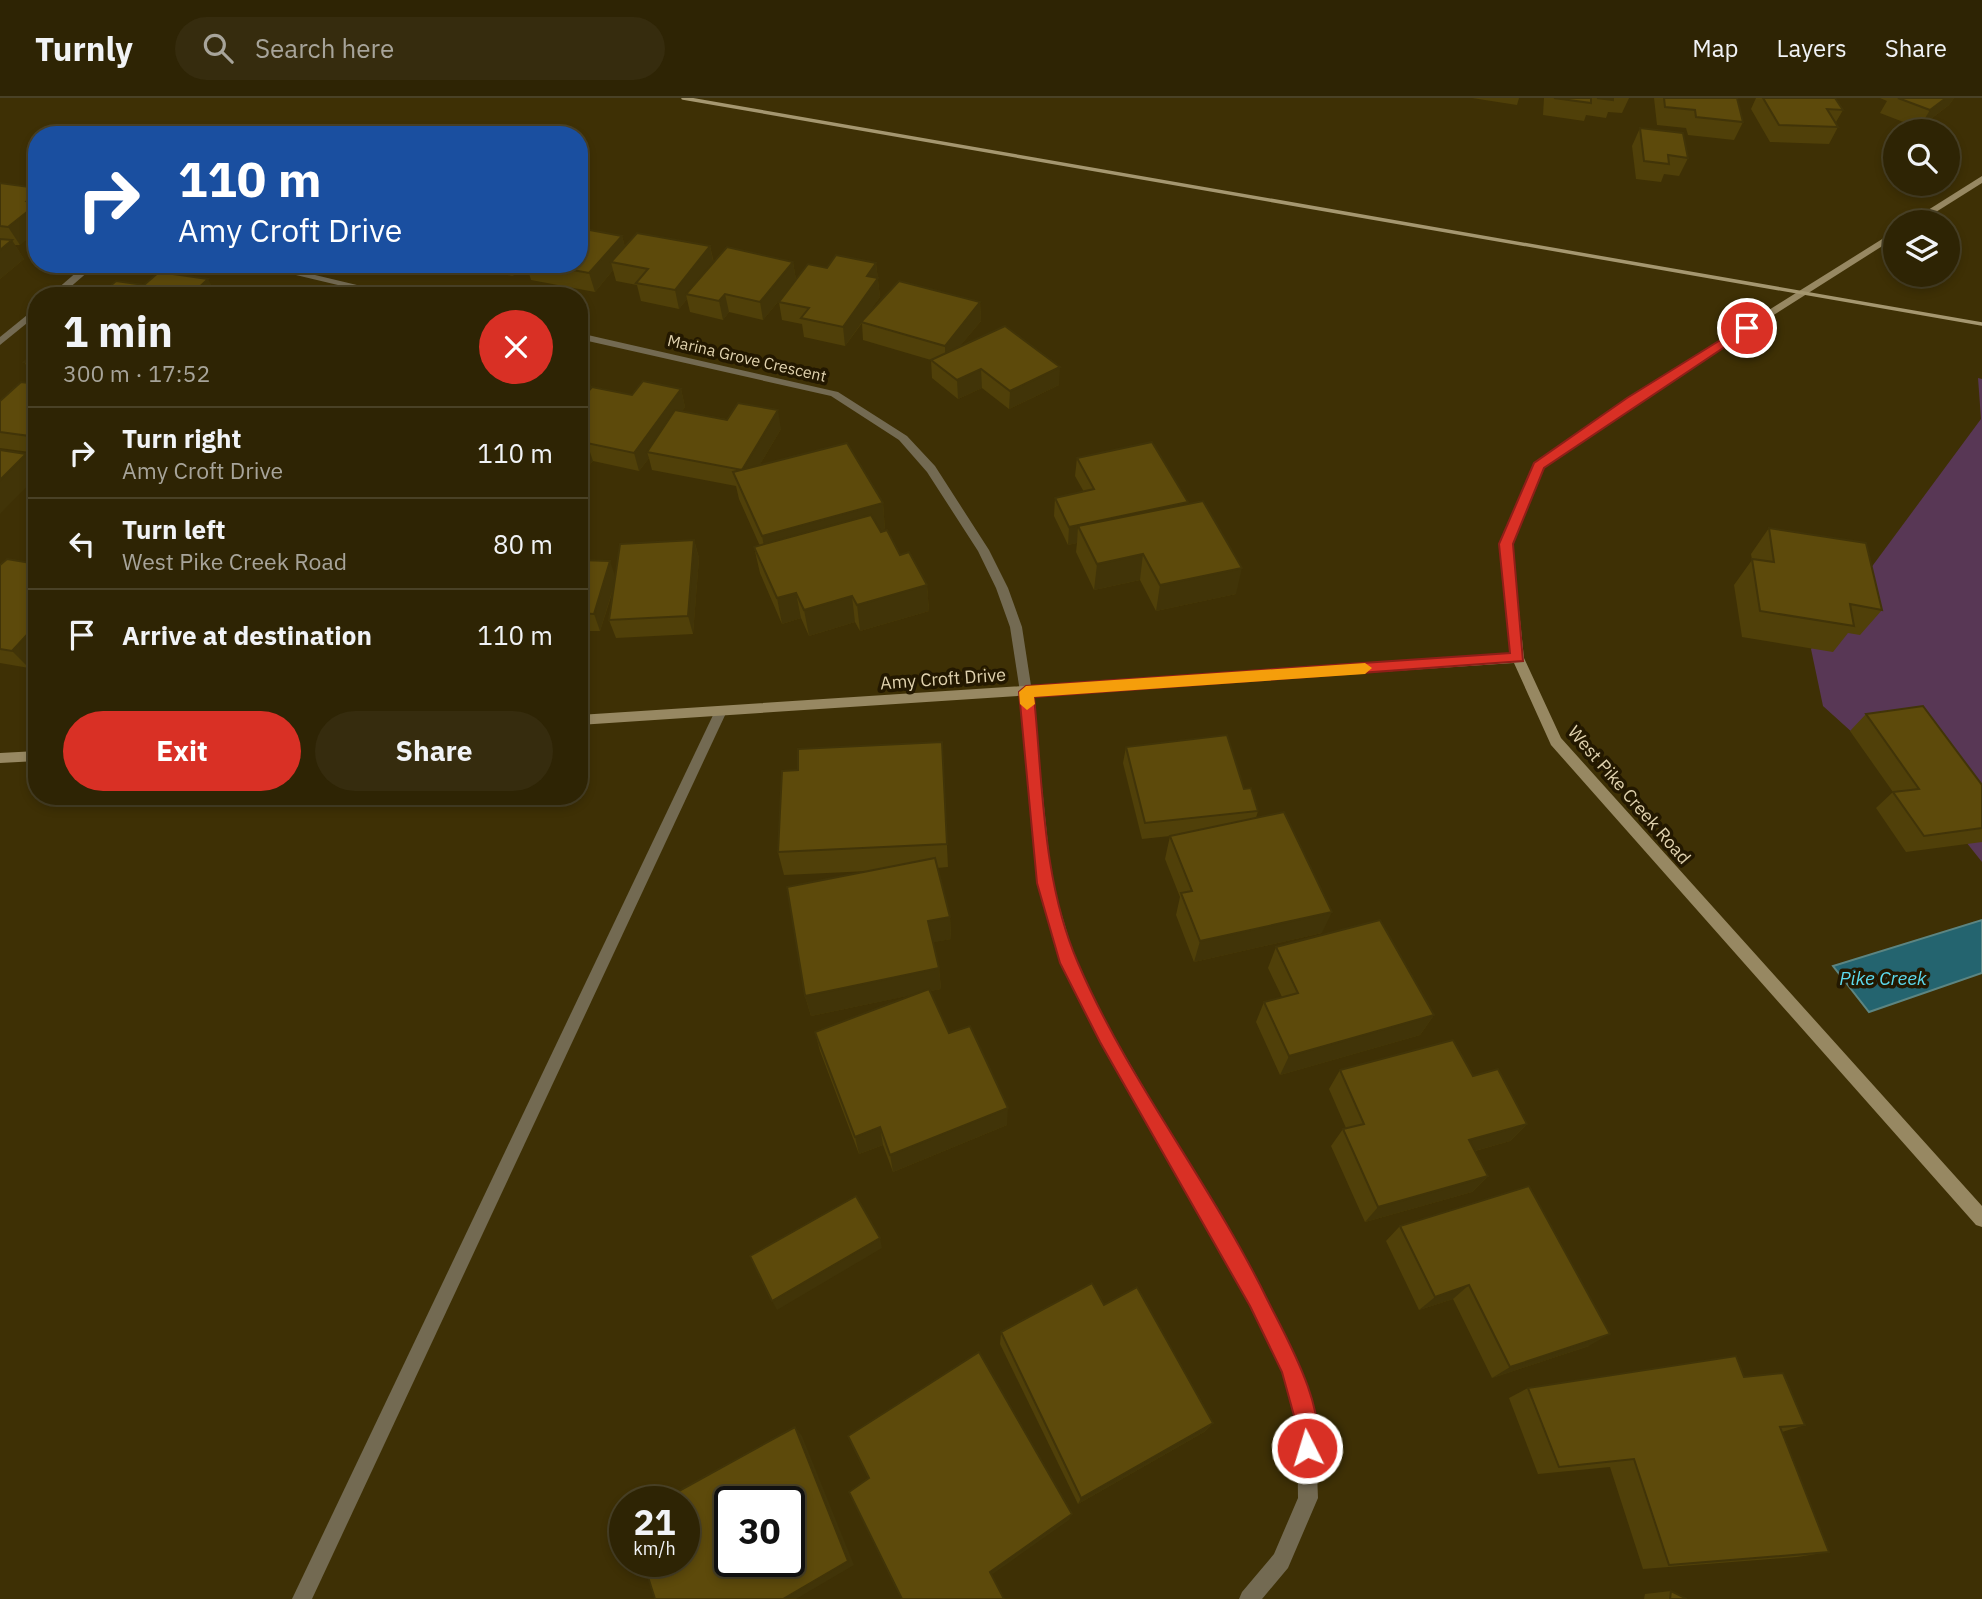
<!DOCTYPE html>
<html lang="en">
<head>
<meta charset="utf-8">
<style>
	:root { --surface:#2e2404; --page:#362c0e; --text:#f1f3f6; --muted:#a7a49a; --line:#494126; --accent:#d93025 }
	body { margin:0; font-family:"IBM Plex Sans",sans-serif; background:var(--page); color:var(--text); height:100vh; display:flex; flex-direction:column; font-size:26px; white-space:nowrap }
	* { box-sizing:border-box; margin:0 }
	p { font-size:23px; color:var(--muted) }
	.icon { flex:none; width:38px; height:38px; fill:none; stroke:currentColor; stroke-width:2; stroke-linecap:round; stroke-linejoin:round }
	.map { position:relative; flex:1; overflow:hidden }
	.panel { position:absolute; left:28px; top:189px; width:560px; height:518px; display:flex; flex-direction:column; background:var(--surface); border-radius:28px; box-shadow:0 4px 10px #0003,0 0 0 2px var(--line) }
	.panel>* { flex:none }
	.top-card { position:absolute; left:28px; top:28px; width:560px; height:147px; border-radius:28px; box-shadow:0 4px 10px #0003,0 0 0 2px var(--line); background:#1a4fa0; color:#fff; overflow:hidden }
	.fabs { position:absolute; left:1883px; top:21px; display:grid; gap:14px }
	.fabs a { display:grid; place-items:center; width:77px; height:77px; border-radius:50%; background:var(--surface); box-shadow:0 4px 10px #0003,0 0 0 2px var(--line); font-size:35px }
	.speed { position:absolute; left:609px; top:1388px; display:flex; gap:14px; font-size:35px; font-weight:700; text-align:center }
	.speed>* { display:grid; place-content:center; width:91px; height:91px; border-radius:50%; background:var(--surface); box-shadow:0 4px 10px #0003,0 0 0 2px var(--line); line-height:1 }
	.speed small { font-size:18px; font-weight:400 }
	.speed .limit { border:4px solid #111; border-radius:10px; background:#fff; color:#111 }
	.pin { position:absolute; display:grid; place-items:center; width:60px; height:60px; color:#fff; margin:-30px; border:4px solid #fff; border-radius:50%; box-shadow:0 2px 7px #0007 }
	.me { position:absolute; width:77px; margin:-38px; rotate:355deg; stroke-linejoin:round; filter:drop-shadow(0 0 5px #0008) }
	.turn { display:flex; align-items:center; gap:24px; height:147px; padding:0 35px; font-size:32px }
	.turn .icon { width:91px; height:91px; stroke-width:2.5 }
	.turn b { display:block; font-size:49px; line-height:60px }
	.round { display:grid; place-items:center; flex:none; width:74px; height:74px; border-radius:37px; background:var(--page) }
	.overview { display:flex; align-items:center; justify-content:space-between; height:119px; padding:0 35px }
	h1 { font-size:42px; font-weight:700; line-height:52px }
	.cta { display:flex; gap:14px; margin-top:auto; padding:14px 35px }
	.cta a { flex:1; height:80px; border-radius:42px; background:var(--accent); color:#fff; font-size:28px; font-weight:700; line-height:80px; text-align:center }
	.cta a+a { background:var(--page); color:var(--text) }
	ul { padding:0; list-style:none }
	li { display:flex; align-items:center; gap:21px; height:91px; padding:0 35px; border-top:2px solid var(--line) }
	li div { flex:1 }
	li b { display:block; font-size:26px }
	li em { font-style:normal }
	header { display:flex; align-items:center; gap:42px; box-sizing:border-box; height:98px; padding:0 35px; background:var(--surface); border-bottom:2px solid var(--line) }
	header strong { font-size:33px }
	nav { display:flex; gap:38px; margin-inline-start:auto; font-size:24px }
	.search { width:490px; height:63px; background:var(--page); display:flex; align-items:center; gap:18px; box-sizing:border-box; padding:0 24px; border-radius:38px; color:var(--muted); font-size:26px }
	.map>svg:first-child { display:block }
	.green { fill:#583755 }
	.water { fill:#24646f; stroke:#5c8582; stroke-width:2 }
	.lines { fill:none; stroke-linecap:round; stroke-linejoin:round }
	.lane { fill:#736a52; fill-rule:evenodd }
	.street { fill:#736a52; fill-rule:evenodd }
	.secondary { fill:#978862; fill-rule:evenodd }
	.rail { stroke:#a59770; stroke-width:3.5 }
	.wall { fill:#504009 }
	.shaded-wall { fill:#413408 }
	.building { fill:#5d4a0b; stroke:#413408; stroke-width:2; fill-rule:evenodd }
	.route { fill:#d93025; stroke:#8d1f18; stroke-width:2 }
	.slow { fill:#f59e0b }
	.labels { text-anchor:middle; stroke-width:7; stroke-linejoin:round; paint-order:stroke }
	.far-street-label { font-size:16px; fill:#e0d2ae; stroke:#231800 }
	.street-label { font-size:18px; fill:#e0d2ae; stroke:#231800 }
	.water-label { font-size:19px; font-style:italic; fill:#5ddaee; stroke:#231800 }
</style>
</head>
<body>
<header>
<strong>Turnly</strong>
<div class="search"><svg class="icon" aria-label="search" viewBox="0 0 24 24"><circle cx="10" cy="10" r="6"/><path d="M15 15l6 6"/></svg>Search here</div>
<nav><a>Map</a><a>Layers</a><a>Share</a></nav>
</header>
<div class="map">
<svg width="1982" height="1501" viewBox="0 0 1982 1501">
	<rect width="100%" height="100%" fill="#3e3005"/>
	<path class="green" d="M1978 280 1982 281V764L1947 720 1823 608 1811 551 1981 321Z"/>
	<path class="water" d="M1982 822V875L1869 914 1833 868Z"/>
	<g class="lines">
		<path class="lane" d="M721 608 727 613 312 1501H292L715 613Z"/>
		<g class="street">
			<path d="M86 166H97L60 198H49Z"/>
			<path d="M250 166H269L403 198H384Z"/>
			<path d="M37 209V217L0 247V239Z"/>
			<path d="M579 235 838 294 907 338 935 368 989 452 1008 490 1022 529 1032 594 1052 784 1076 864 1111 933 1263 1195 1300 1272 1315 1325 1318 1400 1288 1470 1262 1501H1239L1242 1494 1274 1456 1298 1400 1297 1325 1283 1274 1251 1207 1101 943 1062 865 1038 784 1020 594 1010 529 996 490 978 453 927 374 899 342 831 298 579 241Z"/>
		</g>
		<g class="secondary">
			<path d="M1982 78V85L1920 124H1909Z"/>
			<path d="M1895 133V140L1635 305 1543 370 1512 446 1524 560 1561 640 1982 1108V1129L1976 1127 1551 647 1514 565 579 627V617L1511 556 1500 446 1534 365 1627 301Z"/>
			<path d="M37 653V663L0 665V655Z"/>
		</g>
		<path class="rail" d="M683 0 1982 226"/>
	</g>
	<g class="wall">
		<path d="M1472 0H1519L1517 7Z"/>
		<path d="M1544 0H1629L1622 15 1608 14 1606 20 1586 17 1584 23 1543 17Z"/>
		<path d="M1654 0H1737L1743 24 1734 42 1688 37 1686 30 1657 27Z"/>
		<path d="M1756 0H1835L1843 12 1836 24 1838 29 1829 46 1770 44 1751 11Z"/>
		<path d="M1880 0H1954L1949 7 1919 30 1880 15 1887 3Z"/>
		<path d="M1640 30 1688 60 1679 78 1664 76 1661 84 1636 81 1632 48Z"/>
		<path d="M0 85 20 147H15L24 161 0 181Z"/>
		<path d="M622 138 625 149 710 148 714 165 793 164 796 182 763 222 729 214 723 222 690 214 687 201 679 211 641 203 637 187 616 183 613 172 595 194 531 182 526 166H579Z"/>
		<path d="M876 165 880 199 863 222 980 204 981 223 959 249 1059 287 1009 311 982 290 958 301 932 280 931 262 863 242 862 225 845 248 804 239 802 226 782 222 779 204 827 170Z"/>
		<path d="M478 166H525L513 178 480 172Z"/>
		<path d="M37 253V282L24 264Z"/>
		<path d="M579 276 592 289 632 297 681 291 685 309 682 313 781 331 759 368 883 405 885 432 880 433 900 457 927 487 929 513 860 533 855 524 809 538 801 520 782 526 760 475 754 449 760 448 739 401 736 388 652 372 649 360 639 373 593 363 585 373 579 372Z"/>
		<path d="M37 286V355L0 350V303Z"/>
		<path d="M1077 360 1188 406 1236 496 1156 513 1140 482 1094 492 1076 454 1077 445 1068 447 1054 418 1055 400 1084 394 1075 378Z"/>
		<path d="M1769 430 1882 512 1860 537 1848 535 1833 554 1742 539 1734 487 1752 462 1751 456Z"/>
		<path d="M694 442 699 460 693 536 616 540 609 522 614 489 600 533H579V462L615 478Z"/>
		<path d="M37 466V562L29 570 0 565V467Z"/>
		<path d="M1866 616 1982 687V744L1906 754 1876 710 1893 694 1850 633Z"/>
		<path d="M942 644 948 769 937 770 950 819 951 841 933 844 939 870 941 891 930 893 949 935 1007 1027 893 1074 883 1047 859 1056 820 953 815 934 916 896 811 918 805 898 869 773 784 777 778 754 798 672Z"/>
		<path d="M1126 649 1244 691 1258 713 1256 720 1322 835 1194 864 1176 817 1180 799 1165 761 1170 738 1142 741 1123 665Z"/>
		<path d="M1276 849 1434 917 1420 937 1280 977 1256 924 1264 904 1282 899 1268 870Z"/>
		<path d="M1340 972 1473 978 1527 1026 1510 1043 1475 1053 1488 1078 1472 1094 1365 1124 1331 1048 1343 1031 1346 1030 1329 991Z"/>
		<path d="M1400 1128 1589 1248 1492 1280 1453 1201 1419 1212 1386 1143Z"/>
		<path d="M1104 1207 1213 1325 1204 1334 1078 1406 1000 1246 1001 1234Z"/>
		<path d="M1744 1279 1805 1327 1782 1334 1829 1454 1797 1459 1643 1471 1610 1369 1538 1376 1509 1300 1528 1290Z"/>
		<path d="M1671 1493 1687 1501H1644L1645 1496Z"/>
	</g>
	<g class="shaded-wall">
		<path d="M1946 0H1954L1949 7 1919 30 1930 12Z"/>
		<path d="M37 95V134L20 147 8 129 27 103Z"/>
		<path d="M622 138 627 156 611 164 613 172 595 194 589 175Z"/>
		<path d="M12 142 24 161 0 181V152Z"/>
		<path d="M710 148 714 167 686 196 687 201 679 211 675 192Z"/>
		<path d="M793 164 796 182 763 222 760 204Z"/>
		<path d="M876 165 880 199 845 248 843 229 867 178Z"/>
		<path d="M509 166H525L513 178Z"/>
		<path d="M208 181 218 198H190Z"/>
		<path d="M725 196 729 214 723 222 719 203Z"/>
		<path d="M980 204 981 223 945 266V248Z"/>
		<path d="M1060 269 1059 287 1009 311 1010 293Z"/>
		<path d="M981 271 982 290 958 301 957 282Z"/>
		<path d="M588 278 594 297 579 314V289Z"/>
		<path d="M681 291 685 309 652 355 647 354 649 360 639 373 634 355Z"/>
		<path d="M778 312 781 331 746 390 742 372Z"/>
		<path d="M587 345 593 363 585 373 579 355Z"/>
		<path d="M26 356 37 369V378L0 416V382Z"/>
		<path d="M1188 404 1185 422 1078 428 1077 445 1068 447 1069 429Z"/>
		<path d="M883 405 885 432 767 464 762 438Z"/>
		<path d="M694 442 699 460 693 536 688 518Z"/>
		<path d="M1143 456 1140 482 1094 492 1097 466Z"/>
		<path d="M610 463 616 481 600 533 594 516Z"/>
		<path d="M1242 470 1236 496 1156 513 1160 487Z"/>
		<path d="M927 487 929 513 860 533 857 507Z"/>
		<path d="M796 495 801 520 782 526 777 500Z"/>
		<path d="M852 498 855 524 809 538 804 512Z"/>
		<path d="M37 526V562L29 570 12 553Z"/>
		<path d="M1332 814 1322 835 1194 864 1200 843Z"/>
		<path d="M950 819 951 841 930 845 928 823Z"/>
		<path d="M939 870 941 891 811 918 805 898Z"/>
		<path d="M1434 917 1420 937 1280 977 1289 958Z"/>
		<path d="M1008 1010 1007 1027 893 1074 890 1057Z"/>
		<path d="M1527 1026 1510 1043 1453 1059 1469 1042Z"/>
		<path d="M880 1029 883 1047 859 1056 855 1039Z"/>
		<path d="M1488 1078 1472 1094 1365 1124 1378 1109Z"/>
		<path d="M880 1140 882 1150 777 1212 772 1203Z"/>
		<path d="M1469 1187 1453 1201 1419 1212 1435 1199Z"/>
		<path d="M1610 1236 1589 1248 1492 1280 1510 1269Z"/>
		<path d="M1213 1325 1204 1334 1078 1406 1081 1400Z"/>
		<path d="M795 1329 802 1338 854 1467 796 1501H783Z"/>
		<path d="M1072 1416 1069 1422 990 1478V1474Z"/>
	</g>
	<g class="building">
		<path d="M1554 0H1591V5Z"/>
		<path d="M1597 0H1613V2Z"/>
		<path d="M1664 0H1737L1743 24 1696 19 1695 12 1665 9Z"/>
		<path d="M1763 0H1835L1843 12 1827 11 1838 29 1779 27Z"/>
		<path d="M1898 0H1946L1930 12Z"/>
		<path d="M1640 30 1683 35 1688 60 1668 57 1669 66 1644 63Z"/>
		<path d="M104 31 110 37H86Z"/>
		<path d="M0 85 37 90V95L27 103 37 104V106L8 129 0 128Z"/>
		<path d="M579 130 622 138 589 175 539 166H579Z"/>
		<path d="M637 135 710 148 675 192 636 185 648 171 611 164Z"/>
		<path d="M0 141 12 142 0 152Z"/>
		<path d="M727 149 793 164 760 204 725 196 719 203 686 196Z"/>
		<path d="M836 157 876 165 867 178 878 180 843 229 801 220 809 210 779 204 808 166 827 170Z"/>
		<path d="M159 174 208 181 190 198H99L116 183 144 187Z"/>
		<path d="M899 183 980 204 945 248 861 224Z"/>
		<path d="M1005 228 1060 269 1010 293 981 271 957 282 931 262Z"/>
		<path d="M37 253V266L24 264Z"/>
		<path d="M579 276 588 278 579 289Z"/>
		<path d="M643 283 681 291 634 355 587 345 579 355V304L592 289 632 297Z"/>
		<path d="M21 284 37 286V339L0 334V303Z"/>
		<path d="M738 305 778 312 742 372 647 354 675 312 727 322Z"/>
		<path d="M1152 344 1188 404 1069 429 1055 400 1094 391 1077 360Z"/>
		<path d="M847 345 883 405 762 438 733 374Z"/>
		<path d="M0 352 26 356 0 382Z"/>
		<path d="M1203 403 1242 470 1160 487 1143 456 1097 466 1078 428Z"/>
		<path d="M871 417 881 434 887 432 900 457 909 454 927 487 857 507 852 498 804 512 796 495 777 500 754 449Z"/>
		<path d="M1769 430 1866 445 1882 512 1850 506 1854 528 1760 513 1752 461 1774 464Z"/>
		<path d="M694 442 688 518 609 522 620 446Z"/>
		<path d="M7 461 37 466V526L12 553 0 551V467Z"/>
		<path d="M579 462 610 463 594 516 579 515Z"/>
		<path d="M1923 608 1982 687V730L1924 738 1893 694 1919 691 1866 616Z"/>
		<path d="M1227 637 1244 691 1251 690 1258 713 1145 725 1126 649Z"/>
		<path d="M942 644 947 746 778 754 782 673 798 672V651Z"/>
		<path d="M1284 714 1332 814 1200 843 1181 795 1192 793 1170 738Z"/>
		<path d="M935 760 950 819 928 823 939 870 805 898 787 789Z"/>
		<path d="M1380 822 1434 917 1289 958 1264 904 1298 895 1276 849Z"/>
		<path d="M929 891 949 935 970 928 1008 1010 890 1057 880 1029 855 1039 815 934Z"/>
		<path d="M1453 942 1473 978 1498 971 1527 1026 1469 1042 1488 1078 1378 1109 1343 1031 1364 1026 1340 972Z"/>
		<path d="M1529 1088 1610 1236 1510 1269 1469 1187 1435 1199 1400 1128Z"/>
		<path d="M856 1098 880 1140 772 1203 750 1158Z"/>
		<path d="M1092 1185 1104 1207 1137 1189 1213 1325 1081 1400 1001 1234Z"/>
		<path d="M979 1254 1072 1416 990 1474 1004 1501H902L849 1394 869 1380 848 1338Z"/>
		<path d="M1736 1258 1744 1279 1783 1275 1805 1327 1780 1329 1829 1454 1669 1467 1634 1361 1559 1369 1528 1290Z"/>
		<path d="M795 1329 848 1463 783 1501H655L643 1463H684V1404H659ZM730 1404H789V1463H730Z"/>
		<path d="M1671 1493 1687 1501H1670Z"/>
	</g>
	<path class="route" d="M1743 228 1753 230 1544 370 1513 446 1523 563 1034 599C1043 686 1042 783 1078 865 1129 984 1212 1087 1268 1203 1286 1239 1331 1317 1314 1357L1307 1360 1299 1357 1296 1325 1282 1274 1250 1208 1100 944 1060 865 1037 785 1019 594 1026 588 1510 555 1499 446 1534 365 1627 300Z"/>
	<path class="slow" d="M1365 565 1372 570 1365 576 1034 599 1035 606 1027 612 1020 606 1019 594 1026 588Z"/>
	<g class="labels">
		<g class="far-street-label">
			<text transform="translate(747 260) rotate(13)" y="6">Marina Grove Crescent</text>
		</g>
		<g class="street-label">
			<text transform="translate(943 581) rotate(-4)" y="6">Amy Croft Drive</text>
			<text transform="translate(1629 697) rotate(49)" y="6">West Pike Creek Road</text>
		</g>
		<g class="water-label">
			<text x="1883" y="887">Pike Creek</text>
		</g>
	</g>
</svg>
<div class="fabs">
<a><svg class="icon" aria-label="search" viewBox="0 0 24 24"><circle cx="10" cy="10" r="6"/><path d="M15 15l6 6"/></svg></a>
<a><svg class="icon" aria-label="layers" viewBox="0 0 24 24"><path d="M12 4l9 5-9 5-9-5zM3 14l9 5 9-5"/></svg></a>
</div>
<div class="speed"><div>21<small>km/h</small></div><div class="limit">30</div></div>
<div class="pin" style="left:1747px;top:230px;background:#d93025"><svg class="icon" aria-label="arrive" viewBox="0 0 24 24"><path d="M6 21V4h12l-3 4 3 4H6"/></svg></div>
<svg class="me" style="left:1307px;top:1350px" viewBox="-20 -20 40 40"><circle r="17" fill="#d93025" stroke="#fff" stroke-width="3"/><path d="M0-11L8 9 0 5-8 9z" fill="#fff"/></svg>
<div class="top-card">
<div class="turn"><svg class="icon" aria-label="right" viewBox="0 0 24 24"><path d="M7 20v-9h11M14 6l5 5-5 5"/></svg><div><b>110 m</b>Amy Croft Drive</div></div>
</div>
<section class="panel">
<div class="overview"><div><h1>1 min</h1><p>300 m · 17:52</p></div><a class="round" style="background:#d93025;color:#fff"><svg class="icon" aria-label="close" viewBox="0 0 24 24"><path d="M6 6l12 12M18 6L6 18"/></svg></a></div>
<ul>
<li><svg class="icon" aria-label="right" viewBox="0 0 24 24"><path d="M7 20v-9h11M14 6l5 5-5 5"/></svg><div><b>Turn right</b><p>Amy Croft Drive</p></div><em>110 m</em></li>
<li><svg class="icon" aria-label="left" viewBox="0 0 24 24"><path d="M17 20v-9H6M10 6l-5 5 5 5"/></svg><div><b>Turn left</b><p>West Pike Creek Road</p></div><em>80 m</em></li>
<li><svg class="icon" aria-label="arrive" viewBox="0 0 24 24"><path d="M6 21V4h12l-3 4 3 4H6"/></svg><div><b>Arrive at destination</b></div><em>110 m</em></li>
</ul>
<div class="cta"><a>Exit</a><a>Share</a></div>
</section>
</div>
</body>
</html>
